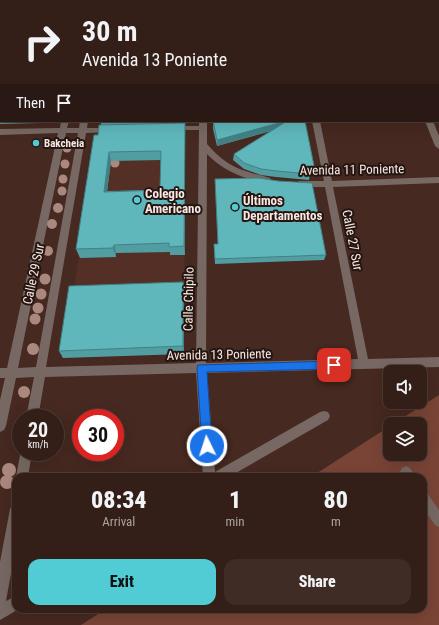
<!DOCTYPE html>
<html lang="en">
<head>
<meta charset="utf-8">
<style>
	:root { --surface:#341f18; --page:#3f2c25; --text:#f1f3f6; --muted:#a9a2a2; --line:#4e3d37; --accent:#51ccd4 }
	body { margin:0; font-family:"Roboto Condensed",sans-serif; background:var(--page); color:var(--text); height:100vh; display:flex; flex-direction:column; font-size:15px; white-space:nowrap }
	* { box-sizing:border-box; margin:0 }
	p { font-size:13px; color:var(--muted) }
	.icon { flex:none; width:22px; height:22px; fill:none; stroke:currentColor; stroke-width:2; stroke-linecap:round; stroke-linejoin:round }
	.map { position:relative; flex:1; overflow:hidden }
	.details { position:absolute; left:12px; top:473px; width:415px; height:140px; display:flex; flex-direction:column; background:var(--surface); border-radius:12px; box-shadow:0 4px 16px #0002,0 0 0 1px var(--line) }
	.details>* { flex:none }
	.hud { position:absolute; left:0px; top:0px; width:439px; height:122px; box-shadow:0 4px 16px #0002,0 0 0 1px var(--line); background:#341f18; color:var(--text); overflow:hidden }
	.fabs { position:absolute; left:383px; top:365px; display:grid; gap:8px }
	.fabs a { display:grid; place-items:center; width:44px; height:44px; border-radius:8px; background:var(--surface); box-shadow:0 4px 16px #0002,0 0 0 1px var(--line); font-size:20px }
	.speed { position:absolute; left:12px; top:409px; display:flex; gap:8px; font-size:20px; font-weight:700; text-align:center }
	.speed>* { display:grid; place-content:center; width:52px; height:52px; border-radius:50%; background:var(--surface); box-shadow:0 4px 16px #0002,0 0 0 1px var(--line); line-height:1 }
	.speed small { font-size:10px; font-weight:400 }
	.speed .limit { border:6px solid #d22; background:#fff; color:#111 }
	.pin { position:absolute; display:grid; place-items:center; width:34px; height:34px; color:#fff; margin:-17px; border-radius:8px; box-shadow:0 2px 6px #0006 }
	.me { position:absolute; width:44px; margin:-22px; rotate:356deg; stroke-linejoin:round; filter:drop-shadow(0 0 3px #0008) }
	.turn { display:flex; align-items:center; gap:14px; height:84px; padding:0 16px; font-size:18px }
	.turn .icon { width:52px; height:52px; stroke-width:2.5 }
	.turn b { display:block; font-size:28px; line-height:34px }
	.then { display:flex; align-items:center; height:38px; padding:0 16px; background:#0003; gap:8px; font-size:15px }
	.eta { display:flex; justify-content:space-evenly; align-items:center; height:68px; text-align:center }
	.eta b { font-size:24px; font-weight:800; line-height:28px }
	.button { display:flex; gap:8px; margin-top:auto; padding:8px 16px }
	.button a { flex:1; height:46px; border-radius:12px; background:var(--accent); color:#111; font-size:16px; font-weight:800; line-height:46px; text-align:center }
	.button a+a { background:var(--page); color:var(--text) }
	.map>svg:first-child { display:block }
	.built { fill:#542f25 }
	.green { fill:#794436 }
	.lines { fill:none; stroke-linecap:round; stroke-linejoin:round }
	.minor { fill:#776863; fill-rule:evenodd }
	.major { fill:#bc9c93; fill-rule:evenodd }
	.tree { fill:#aa887e }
	.wall { fill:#529da2; fill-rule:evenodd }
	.shaded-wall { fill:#428084 }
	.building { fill:#5fb7bc; stroke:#428084; fill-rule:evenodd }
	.route { fill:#1a73e8; stroke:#114b97 }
	.poi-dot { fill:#51ccd4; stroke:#231612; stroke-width:1.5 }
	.labels { text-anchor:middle; stroke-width:4; stroke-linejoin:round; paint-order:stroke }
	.far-poi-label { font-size:11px; font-weight:bold; fill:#fbe7e1; stroke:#231612; text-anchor:start }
	.street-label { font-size:13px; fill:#fbe7e1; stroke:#231612 }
	.poi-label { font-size:13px; font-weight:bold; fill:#fbe7e1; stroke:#231612; text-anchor:start }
</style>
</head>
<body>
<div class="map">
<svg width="439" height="625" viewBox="0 0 439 625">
	<rect width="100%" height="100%" fill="#462920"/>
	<path class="built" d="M185 143 184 354 63 358 97 144Z"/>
	<path class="green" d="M439 395V625H81L106 609H423V477H311L390 426V454H420V424H393Z"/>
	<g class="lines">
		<g class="minor">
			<rect x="103" y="0" width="6" height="1"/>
			<rect x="196" y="0" width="6" height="1"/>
			<rect x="438" y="74" width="1" height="4"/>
			<path d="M61 121H69L67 128H79L80 121H88L87 128H112L116 130 112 132 86 133 46 367 196 363 199 130H172L168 128 172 126H199V121H207V144C228 168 241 170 270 178L271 180 267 183C244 179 223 171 207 154L206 363 358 359 325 187H299L295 184 299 181H324L312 121H320L332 181 439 177V183L333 187 368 359 439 357V367L207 373 215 472 320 412 324 411 328 412 330 416 328 420 229 477H203L196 373 45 377 38 418H26L34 377 16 378 6 426 4 430 0 432V400L5 378H0V368H7L58 133 0 135V129L60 128ZM66 133H78L36 367 18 368Z"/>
			<path d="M425 121H433L439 136V149L435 146Z"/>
			<path d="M21 450V452H32L28 477H16Z"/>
			<path d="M406 466 410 468 416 477H402L400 472 402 468Z"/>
			<path d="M423 491 427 493 439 510V527L435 525 423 508Z"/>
			<path d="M16 503V546L6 601 16 596V609H19L0 620V562L10 509 12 505Z"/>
		</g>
		<g class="major">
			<path d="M0 0 3 1H1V4Z"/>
			<path d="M49 0H106L48 1Z"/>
		</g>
	</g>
	<g class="tree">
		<circle cx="67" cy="148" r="4.5"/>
		<circle cx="115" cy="163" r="4.5"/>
		<circle cx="65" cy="164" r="4.5"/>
		<circle cx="63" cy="179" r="4.5"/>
		<circle cx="62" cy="191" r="4.5"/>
		<circle cx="58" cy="208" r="5"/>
		<circle cx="52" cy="224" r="5"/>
		<circle cx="48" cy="251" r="5"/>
		<circle cx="45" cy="279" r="5.5"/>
		<circle cx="41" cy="294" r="5.5"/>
		<circle cx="38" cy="308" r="5.5"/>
		<circle cx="35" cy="319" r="5.5"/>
		<circle cx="33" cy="349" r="6"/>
		<circle cx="24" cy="392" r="6"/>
		<circle cx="9" cy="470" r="7"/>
		<circle cx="7" cy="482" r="7"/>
	</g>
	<g class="wall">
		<path d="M0 3H1V121H40V123L0 124Z"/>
		<rect x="438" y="3" width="1" height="46"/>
		<path d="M101 121H185V255H170V252L116 253V257L80 258 76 249 98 135 101 125ZM161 160 160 190 107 191 111 161Z"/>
		<path d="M213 121H305L314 166 312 172H310V174L309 180 276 177 261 175 244 169 233 160 234 154 271 131 217 146 213 129Z"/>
		<path d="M214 244 326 255 324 260 215 264Z"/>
		<path d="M183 282 184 290V354L63 358 59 351Z"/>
	</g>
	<g class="shaded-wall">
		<path d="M286 121H288L287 126 217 146V140Z"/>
		<path d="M185 123V255L184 246Z"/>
		<path d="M109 152 111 161 106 201 104 192Z"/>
		<path d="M114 245 116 253V257L113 248Z"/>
		<path d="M183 282 184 290V354L183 346Z"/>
	</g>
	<g class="building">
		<path d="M185 0V1H146Z"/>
		<path d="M214 0H219L220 1 231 0H416V1H212Z"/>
		<rect x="0" y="3" width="1" height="115"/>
		<rect x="438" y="3" width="1" height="40"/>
		<path d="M213 121H286L217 140Z"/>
		<path d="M287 121H305L314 166H309L310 174 277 171 261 169 244 163 234 154Z"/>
		<path d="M185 123 184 246 169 247V243L114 245 113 248 76 249 94 135H98L99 125ZM161 151 160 190 104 192 109 152Z"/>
		<path d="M259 178 278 181 312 183 326 255 215 259 214 244H218L215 179Z"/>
		<path d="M183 282V346L59 351 69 286Z"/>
	</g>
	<path class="route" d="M334 361 338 362 339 365 338 368 334 369 207 372 212 446 211 450 207 451 203 450 202 446 197 368 198 365Z"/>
	<g class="poi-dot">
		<circle cx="36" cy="143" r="4"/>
		<circle cx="137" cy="200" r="4"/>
		<circle cx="235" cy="207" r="4"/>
	</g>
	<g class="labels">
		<g class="far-poi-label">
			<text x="44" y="147">Bakcheia</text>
		</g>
		<g class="street-label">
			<text transform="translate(352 169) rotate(-1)" y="5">Avenida 11 Poniente</text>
			<text transform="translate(353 240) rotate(79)" y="5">Calle 27 Sur</text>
			<text transform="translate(33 274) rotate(-78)" y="5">Calle 29 Sur</text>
			<text transform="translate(188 299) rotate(-89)" y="5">Calle Chipilo</text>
			<text transform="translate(219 354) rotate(-1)" y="5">Avenida 13 Poniente</text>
		</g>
		<g class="poi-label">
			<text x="145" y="198">Colegio<tspan x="145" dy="15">Americano</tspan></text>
			<text x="243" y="205">Últimos<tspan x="243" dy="15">Departamentos</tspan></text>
		</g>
	</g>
</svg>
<div class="fabs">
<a><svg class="icon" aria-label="sound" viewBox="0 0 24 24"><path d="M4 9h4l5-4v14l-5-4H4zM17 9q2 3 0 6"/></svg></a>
<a><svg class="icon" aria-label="layers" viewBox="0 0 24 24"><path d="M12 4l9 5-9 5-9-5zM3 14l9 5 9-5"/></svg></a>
</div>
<div class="speed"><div>20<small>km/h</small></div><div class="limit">30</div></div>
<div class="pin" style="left:334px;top:365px;background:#d93025"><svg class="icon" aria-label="arrive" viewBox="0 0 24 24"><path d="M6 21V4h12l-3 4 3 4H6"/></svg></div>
<svg class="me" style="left:207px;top:446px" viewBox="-20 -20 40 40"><circle r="17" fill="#1a73e8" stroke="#fff" stroke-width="3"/><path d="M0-11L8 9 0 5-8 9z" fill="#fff"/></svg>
<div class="hud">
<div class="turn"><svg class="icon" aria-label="right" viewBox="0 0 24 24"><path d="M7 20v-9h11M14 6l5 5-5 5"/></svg><div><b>30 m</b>Avenida 13 Poniente</div></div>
<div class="then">Then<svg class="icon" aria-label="arrive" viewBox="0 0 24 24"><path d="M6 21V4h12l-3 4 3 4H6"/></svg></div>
</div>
<section class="details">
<div class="eta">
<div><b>08:34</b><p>Arrival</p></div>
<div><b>1</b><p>min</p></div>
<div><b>80</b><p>m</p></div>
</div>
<div class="button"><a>Exit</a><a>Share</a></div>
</section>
</div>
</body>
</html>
